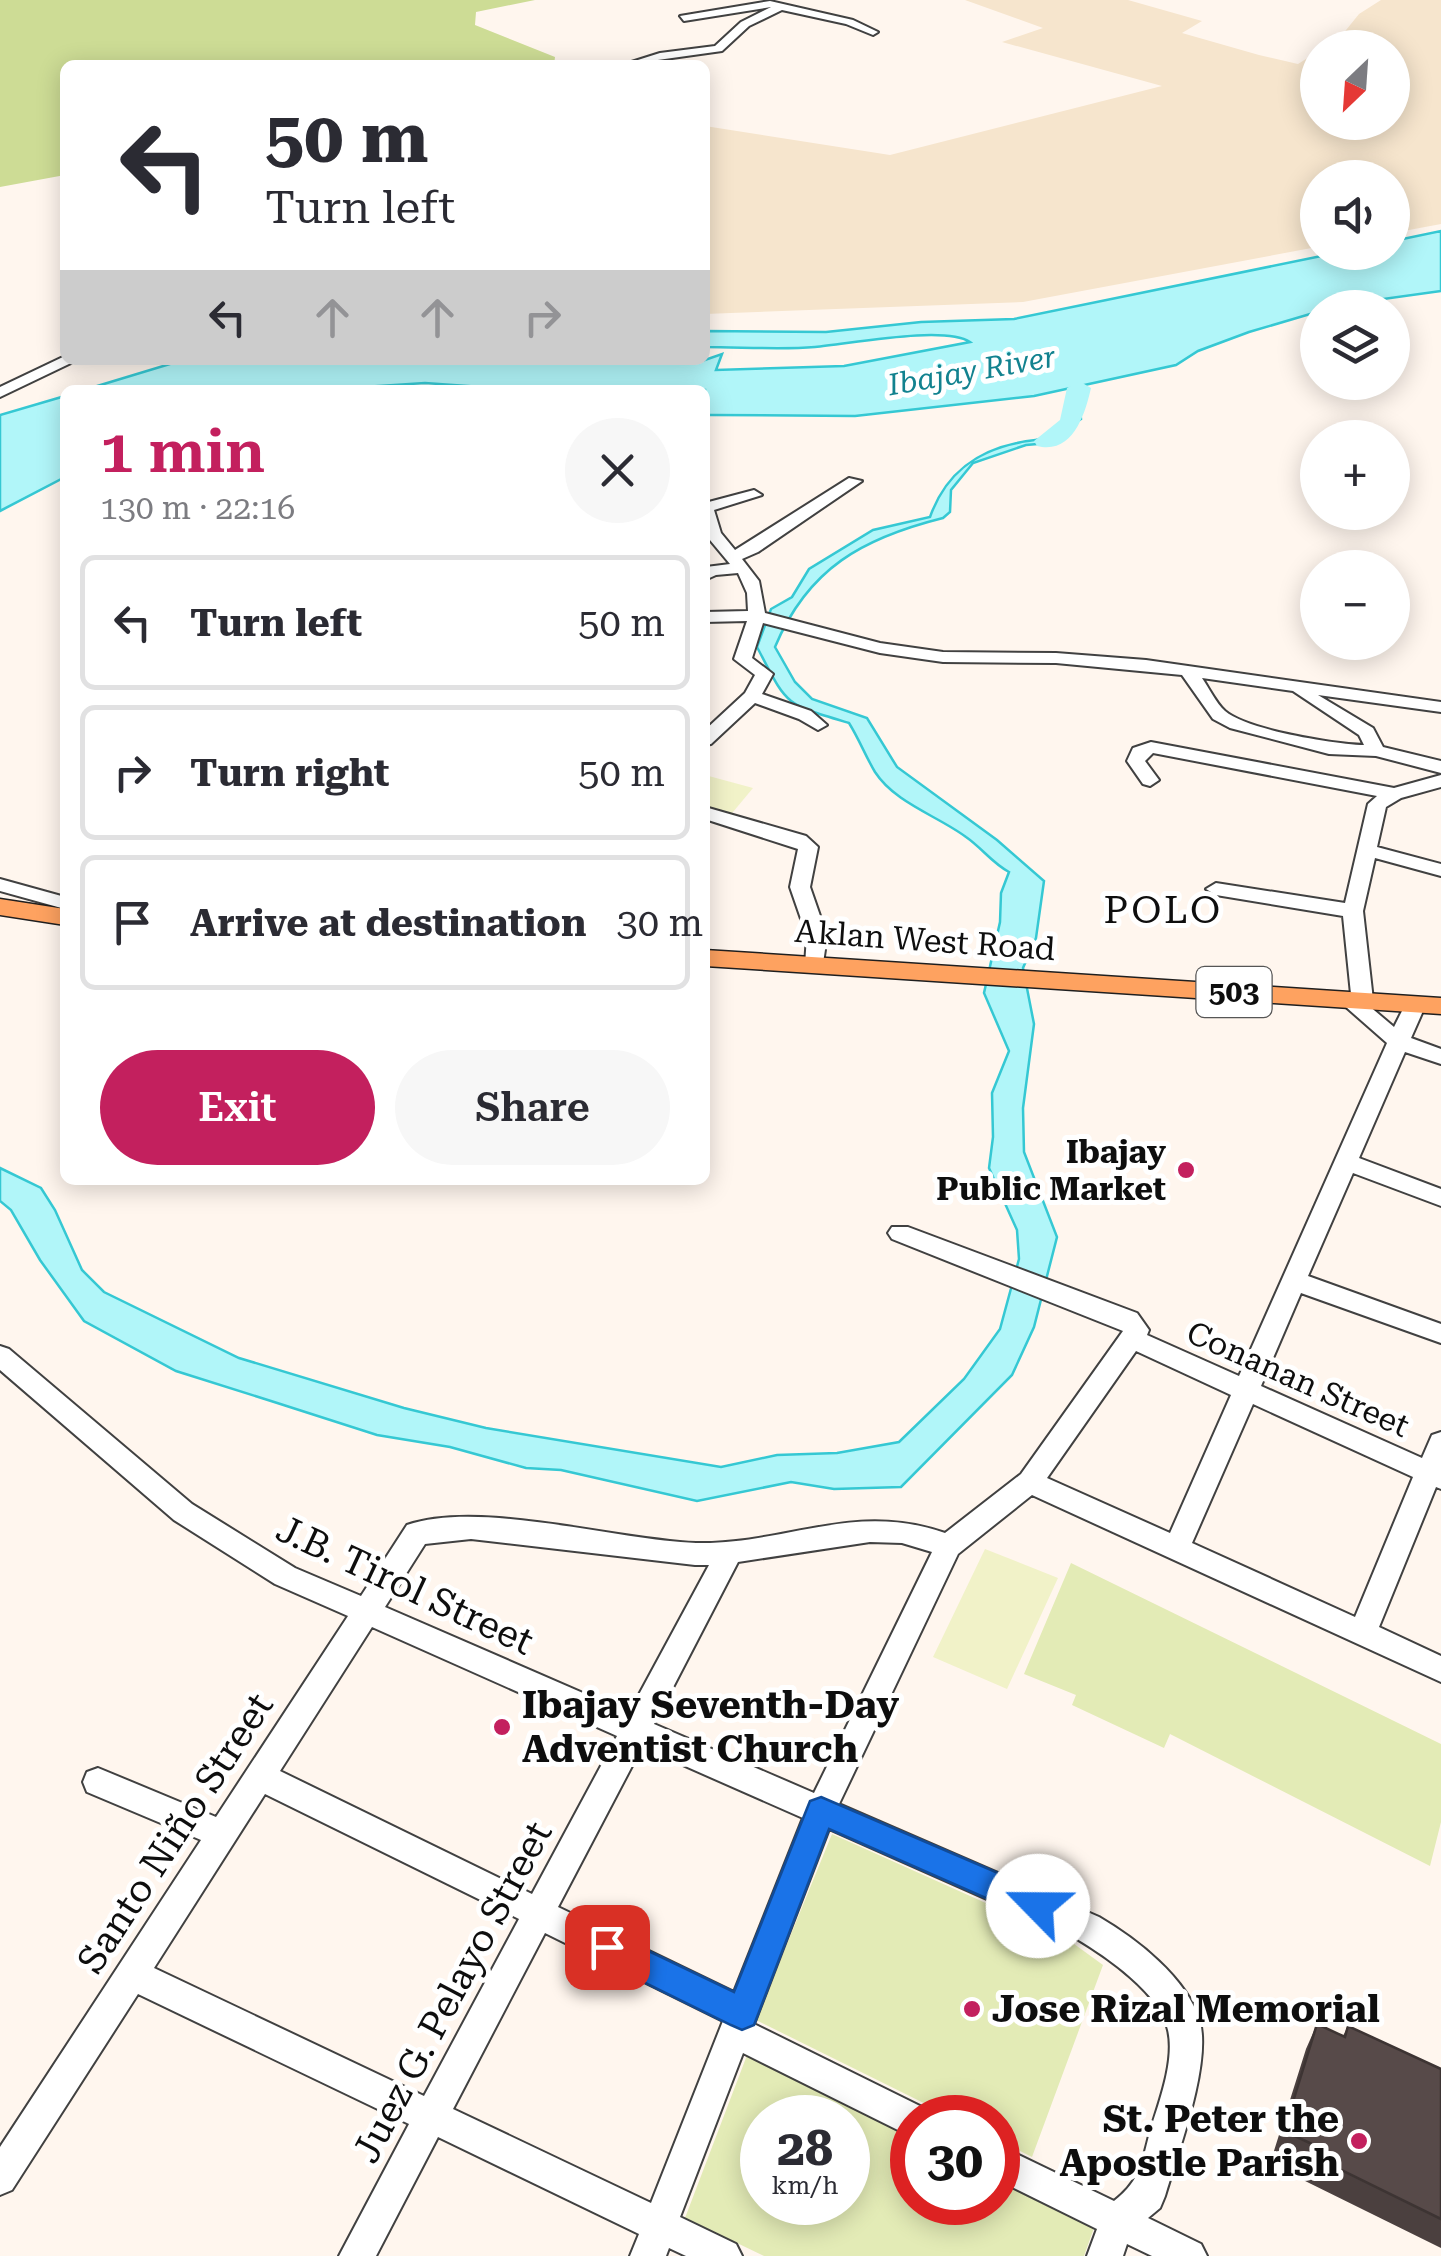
<!DOCTYPE html>
<html lang="en">
<head>
<meta charset="utf-8">
<style>
	:root { --surface:#fff; --page:#f7f7f7; --text:#2b2b33; --muted:#7c7c81; --line:#e1e1e2; --accent:#c3205e }
	body { margin:0; font-family:"Roboto Serif",serif; background:var(--page); color:var(--text); height:100vh; display:flex; flex-direction:column; font-size:38px; white-space:nowrap }
	* { box-sizing:border-box; margin:0 }
	p { font-size:32px; color:var(--muted) }
	.icon { flex:none; width:55px; height:55px; fill:none; stroke:currentColor; stroke-width:2; stroke-linecap:round; stroke-linejoin:round }
	.map { position:relative; flex:1; overflow:hidden }
	.side { position:absolute; left:60px; top:385px; width:650px; height:800px; display:flex; flex-direction:column; background:var(--surface); border-radius:15px; box-shadow:0 5px 25px #0003 }
	.side>* { flex:none }
	.hud { position:absolute; left:60px; top:60px; width:650px; height:305px; border-radius:15px; box-shadow:0 5px 25px #0003; background:#fff; color:var(--text); overflow:hidden }
	.needle { width:65px; rotate:205deg }
	.fabs { position:absolute; left:1300px; top:30px; display:grid; gap:20px }
	.fabs a { display:grid; place-items:center; width:110px; height:110px; border-radius:50%; background:var(--surface); box-shadow:0 5px 25px #0003; font-size:50px }
	.speed { position:absolute; left:740px; top:2095px; display:flex; gap:20px; font-size:50px; font-weight:700; text-align:center }
	.speed>* { display:grid; place-content:center; width:130px; height:130px; border-radius:50%; background:var(--surface); box-shadow:0 5px 25px #0003; line-height:1 }
	.speed small { font-size:25px; font-weight:400 }
	.speed .limit { border:15px solid #d22; background:#fff; color:#111 }
	.pin { position:absolute; display:grid; place-items:center; width:85px; height:85px; color:#fff; margin:-42px; border-radius:20px; box-shadow:0 5px 15px #0006 }
	.me { position:absolute; width:110px; margin:-55px; rotate:293deg; stroke-linejoin:round; filter:drop-shadow(0 0 8px #0008) }
	.turn { display:flex; align-items:center; gap:35px; height:210px; padding:0 40px; font-size:45px }
	.turn .icon { width:130px; height:130px; stroke-width:2.5 }
	.turn b { display:block; font-size:70px; line-height:85px }
	.lanes { display:flex; align-items:center; height:95px; padding:0 40px; background:#0003; justify-content:center; gap:50px; direction:ltr }
	.lanes .off { opacity:.35 }
	.round { display:grid; place-items:center; flex:none; width:105px; height:105px; border-radius:52px; background:var(--page) }
	.headline { display:flex; align-items:center; justify-content:space-between; height:170px; padding:0 40px }
	h1 { font-size:60px; font-weight:600; line-height:75px; color:var(--accent) }
	.cta { display:flex; gap:20px; margin-top:auto; padding:20px 40px }
	.cta a { flex:1; height:115px; border-radius:60px; background:var(--accent); color:#fff; font-size:40px; font-weight:600; line-height:115px; text-align:center }
	.cta a+a { background:var(--page); color:var(--text) }
	ul { padding:0; list-style:none }
	li { display:flex; align-items:center; gap:30px; height:135px; margin:0 20px 15px; padding:0 20px; border:5px solid var(--line); border-radius:15px }
	li div { flex:1 }
	li b { display:block; font-size:38px }
	li em { font-style:normal }
	.map>svg:first-child { display:block }
	.farmland { fill:#f6e5cd }
	.green { fill:#e3ebb6; fill-rule:evenodd }
	.forest { fill:#cddc95 }
	.pitch { fill:#f1f2c8 }
	.water { fill:#b1f6f9; stroke:#35c8d3; stroke-width:2.5 }
	.lines { fill:none; stroke-linecap:round; stroke-linejoin:round }
	.river { fill:#b1f6f9; fill-rule:evenodd }
	.minor-casing { stroke:#414141; stroke-width:4 }
	.major-casing { stroke:#1f1f1f; stroke-width:3 }
	.minor { fill:#fff; fill-rule:evenodd }
	.major { fill:#fea260; fill-rule:evenodd }
	.wall { fill:#4b403f }
	.building { fill:#574a49; stroke:#3d3433; stroke-width:2.5 }
	.route { fill:#1a73e8; stroke:#114b97; stroke-width:2.5 }
	.poi-dot { fill:#c3205e; stroke:#fff; stroke-width:4 }
	.labels { text-anchor:middle; stroke-width:10; stroke-linejoin:round; paint-order:stroke }
	.far-water-label { font-size:30px; font-style:italic; fill:#12828f; stroke:#fff }
	.shield { fill:#fff; stroke:#565656; stroke-width:2.5 }
	.shield-label { font-size:30px; font-weight:bold; fill:#0e0e0e }
	.street-label { font-size:32px; fill:#0e0e0e; stroke:#fff }
	.poi-label { font-size:32px; font-weight:bold; fill:#0e0e0e; stroke:#fff; text-anchor:end }
	.quarter-label { font-size:38px; letter-spacing:2.5px; fill:#0e0e0e; stroke:#fff }
	.near-street-label { font-size:38px; fill:#0e0e0e; stroke:#fff }
	.near-poi-label { font-size:38px; font-weight:bold; fill:#0e0e0e; stroke:#fff; text-anchor:start }
</style>
</head>
<body>
<div class="map">
<svg width="1441" height="2256" viewBox="0 0 1441 2256">
	<rect width="100%" height="100%" fill="#fff6ee"/>
	<path class="farmland" d="M965 0H1128L1202 21 1182 33 1259 55 1298 64 1317 52 1318 122H1392V48L1325 47 1338 40 1359 14 1381 0H1441V224L1393 233 1392 178H1318L1317 247 1023 302 705 314V126L890 155 1162 86 1002 42 1043 28Z"/>
	<g class="green">
		<path d="M1071 1563 1441 1744V1822L1430 1866 1170 1734 1164 1748 1072 1705 1076 1695 1024 1674Z"/>
		<path d="M832 1834 1070 1941 1103 1965 1032 2157 998 2140V2118L952 2117 756 2020Z"/>
		<path d="M749 2050 912 2133V2202H998V2176L1095 2225 1084 2256H764L685 2218ZM762 2118H848V2202H762Z"/>
	</g>
	<path class="forest" d="M0 0H535L476 12 475 25 555 57 554 65H65V175L0 187Z"/>
	<g class="pitch">
		<path d="M705 775 753 788 728 818 705 811Z"/>
		<path d="M985 1549 1058 1578 1007 1689 933 1657Z"/>
	</g>
	<g class="water">
		<path d="M1441 231V291L1318 308 1317 312 1249 332 1198 351 1176 365 1034 396 855 416 710 415H705V390H525L425 383 317 390H84L183 360 702 361 722 354 716 370 844 366 970 342C944 325 850 344 815 347 779 350 742 347 705 347V331L826 332 921 322 1014 319 1336 253 1392 252 1393 241Z"/>
		<path d="M65 396V477L0 511V415Z"/>
		<path d="M1079 402 1081 419 1049 443 1026 445 973 463 951 490 950 512 943 518C863 538 808 568 775 647L795 682 812 699 867 718 897 767 997 840 1044 881 1036 938 1023 968 1034 1024 1023 1108 1024 1152 1057 1237 1034 1327 1012 1375 901 1487 834 1489 791 1482 697 1501 561 1470 526 1468 450 1447 377 1435 271 1401 176 1371 84 1321 40 1260 11 1210 0 1201V1168L41 1188 55 1210 82 1270 104 1292 239 1358 404 1408 486 1428 721 1467 777 1455 837 1453 899 1442 964 1379 1000 1329 1019 1259 1017 1230 989 1168 993 1137 992 1093 1009 1051 984 993 1000 922 1001 893 1009 872C992 863 982 848 966 837 938 816 895 803 875 772 866 757 859 739 849 723 782 703 788 706 757 647L771 609 792 597 809 569 873 530 930 517C945 475 974 452 1017 443 1027 440 1039 441 1048 436 1064 429 1066 411 1079 402Z"/>
	</g>
	<g class="lines">
		<path class="river" d="M1079 381 1091 388C1085 414 1073 455 1037 446L1034 441 1060 420 1067 388Z"/>
		<g class="minor-casing">
			<g id="minor">
				<path d="M770 1 853 20 878 32 873 35 846 24 782 10 749 26 722 51 622 65 660 53 715 46 741 22 771 7 684 21 680 16Z"/>
				<path d="M65 356V360H73L71 363 0 397V387Z"/>
				<path d="M849 478 862 481 758 552 742 559 759 581 765 613 880 643 943 652 1056 653 1146 660 1441 702V712L1318 695 1373 728 1383 747 1441 761V773L1376 756 1329 754 1230 728 1213 719 1182 675 1056 663 943 662 880 653 763 623 752 658 773 674 762 694 811 711 827 725 818 730 799 719 755 703 711 744 705 745V730L745 693 755 675 734 659 747 621 705 622V612L748 611 747 593 738 573 716 575 705 580 706 567 730 564 705 534V503L754 490 762 495 714 510 721 533 735 550ZM1202 678 1293 691 1359 735 1364 745C1334 744 1247 730 1225 711 1216 703 1209 688 1202 678Z"/>
				<path d="M1151 742 1394 788 1441 775V787L1401 798 1386 807 1377 847 1441 864V876L1375 858 1363 911 1373 1000 1368 1005 1394 1027 1408 999H1422L1426 1004 1411 1038 1441 1049V1064L1405 1052 1359 1158 1441 1189V1206L1353 1173 1308 1276 1441 1324V1343L1301 1293 1261 1386 1422 1458 1432 1435 1441 1432V1489L1436 1487 1379 1627 1441 1656V1682L1032 1495 958 1554 839 1804 1099 1917C1135 1938 1188 1978 1200 2022 1211 2065 1178 2152 1165 2196L1160 2208 1148 2218 1201 2244 1207 2256H1152L1127 2244 1123 2256H1087L1097 2229 998 2180V2145L1114 2201C1142 2179 1142 2161 1151 2128 1160 2100 1175 2059 1168 2030 1160 1993 1107 1957 1077 1939L829 1829 754 2024 924 2108 928 2118H912V2137L743 2053 680 2217 736 2244 742 2256H686L669 2248 666 2256H630L639 2234 438 2137 376 2256H339L409 2124 138 1994 12 2190 0 2195V2147L201 1840 87 1792 83 1782 87 1772 98 1768 216 1817 348 1616 275 1584 174 1520 0 1370V1346L9 1349 192 1504 295 1568 361 1596 407 1525C480 1500 616 1540 696 1543 785 1545 853 1501 945 1533L1021 1474 1123 1331 892 1239 888 1233 892 1227H908L1137 1313 1149 1330 1147 1335 1239 1376 1387 1043 1338 1000 1342 995 1351 994 1343 916 1216 895 1206 889 1216 883 1345 903 1368 804 1377 796 1153 753 1145 761 1159 780 1150 786 1143 784 1127 761 1133 748ZM1136 1351 1231 1395 1170 1533 1047 1478ZM1253 1404 1413 1477 1355 1617 1192 1543ZM471 1539 695 1565H709L629 1713 385 1607 425 1544ZM870 1542 902 1543 932 1552 814 1793 654 1724 738 1562ZM372 1627 617 1736 532 1894 280 1771ZM642 1747 803 1818 734 1992 558 1907ZM265 1794 519 1919 424 2096 154 1968ZM545 1933 723 2021 651 2203 453 2109Z"/>
				<path d="M705 807 806 836 818 847 810 887 827 936 822 970 815 972 805 965 807 936 790 887 798 849 705 819Z"/>
				<path d="M0 879 65 897V909L0 891Z"/>
			</g>
		</g>
		<g class="major-casing">
			<g id="major">
				<path d="M0 899 65 909V925L0 915Z"/>
				<path d="M705 950 1441 998V1014L705 966Z"/>
			</g>
		</g>
		<use href="#minor" class="minor"/>
		<use href="#major" class="major"/>
	</g>
	<path class="wall" d="M1317 2024 1343 2036 1348 2026 1441 2069V2248L1297 2177 1300 2167 1273 2154 1306 2049Z"/>
	<path class="building" d="M1317 2024 1345 2037 1348 2026 1441 2069V2219L1309 2154 1312 2144 1284 2131Z"/>
	<path class="route" d="M821 1797 1049 1895 1054 1906 1049 1916 1038 1921 829 1829 754 2025 742 2030 731 2025 595 1958 591 1947 595 1936 607 1931 734 1992 806 1811 810 1801Z"/>
	<g class="poi-dot">
		<circle cx="1186" cy="1170" r="10"/>
		<circle cx="502" cy="1727" r="10"/>
		<circle cx="972" cy="2009" r="10"/>
		<circle cx="1359" cy="2141" r="10"/>
	</g>
	<g class="labels">
		<g class="far-water-label">
			<text transform="translate(972 371) rotate(-10)" y="10">Ibajay River</text>
		</g>
		<rect class="shield" x="1196.5" y="967" width="75" height="50" rx="8"/>
		<g class="shield-label">
			<text x="1234" y="1002">503</text>
		</g>
		<g class="street-label">
			<text transform="translate(925 940) rotate(4)" y="11">Aklan West Road</text>
			<text transform="translate(1298 1379) rotate(24)" y="11">Conanan Street</text>
		</g>
		<g class="poi-label">
			<text x="1166" y="1163">Ibajay<tspan x="1166" dy="37">Public Market</tspan></text>
		</g>
		<g class="quarter-label">
			<text x="1163" y="923">POLO</text>
		</g>
		<g class="near-street-label">
			<text transform="translate(405 1585) rotate(25)" y="13">J.B. Tirol Street</text>
			<text transform="translate(175 1833) rotate(-57)" y="13">Santo Niño Street</text>
			<text transform="translate(452 1992) rotate(-62)" y="13">Juez G. Pelayo Street</text>
		</g>
		<g class="near-poi-label">
			<text x="522" y="1718">Ibajay Seventh-Day<tspan x="522" dy="44">Adventist Church</tspan></text>
			<text x="992" y="2022">Jose Rizal Memorial</text>
			<text x="1339" y="2132" text-anchor="end">St. Peter the<tspan x="1339" dy="44">Apostle Parish</tspan></text>
		</g>
	</g>
</svg>
<div class="fabs">
<a><svg class="needle" viewBox="-14 -14 28 28"><path d="M0-13l5 13h-10z" fill="#e53935"/><path d="M0 13l5-13h-10z" fill="#7c7c81"/></svg></a>
<a><svg class="icon" aria-label="sound" viewBox="0 0 24 24"><path d="M4 9h4l5-4v14l-5-4H4zM17 9q2 3 0 6"/></svg></a>
<a><svg class="icon" aria-label="layers" viewBox="0 0 24 24"><path d="M12 4l9 5-9 5-9-5zM3 14l9 5 9-5"/></svg></a>
<a>+</a>
<a>−</a>
</div>
<div class="speed"><div>28<small>km/h</small></div><div class="limit">30</div></div>
<div class="pin" style="left:607px;top:1947px;background:#d93025"><svg class="icon" aria-label="arrive" viewBox="0 0 24 24"><path d="M6 21V4h12l-3 4 3 4H6"/></svg></div>
<svg class="me" style="left:1038px;top:1906px" viewBox="-20 -20 40 40"><circle r="19" fill="#fff"/><path d="M0-13L10 11 0 6-10 11z" fill="#1a73e8"/></svg>
<div class="hud">
<div class="turn"><svg class="icon" aria-label="left" viewBox="0 0 24 24"><path d="M17 20v-9H6M10 6l-5 5 5 5"/></svg><div><b>50 m</b>Turn left</div></div>
<div class="lanes"><svg class="icon" aria-label="left" viewBox="0 0 24 24"><path d="M17 20v-9H6M10 6l-5 5 5 5"/></svg><svg class="icon off" aria-label="ahead" viewBox="0 0 24 24"><path d="M12 20V5M6 11l6-6 6 6"/></svg><svg class="icon off" aria-label="ahead" viewBox="0 0 24 24"><path d="M12 20V5M6 11l6-6 6 6"/></svg><svg class="icon off" aria-label="right" viewBox="0 0 24 24"><path d="M7 20v-9h11M14 6l5 5-5 5"/></svg></div>
</div>
<section class="side">
<div class="headline"><div><h1>1 min</h1><p>130 m · 22:16</p></div><a class="round"><svg class="icon" aria-label="close" viewBox="0 0 24 24"><path d="M6 6l12 12M18 6L6 18"/></svg></a></div>
<ul>
<li><svg class="icon" aria-label="left" viewBox="0 0 24 24"><path d="M17 20v-9H6M10 6l-5 5 5 5"/></svg><div><b>Turn left</b></div><em>50 m</em></li>
<li><svg class="icon" aria-label="right" viewBox="0 0 24 24"><path d="M7 20v-9h11M14 6l5 5-5 5"/></svg><div><b>Turn right</b></div><em>50 m</em></li>
<li><svg class="icon" aria-label="arrive" viewBox="0 0 24 24"><path d="M6 21V4h12l-3 4 3 4H6"/></svg><div><b>Arrive at destination</b></div><em>30 m</em></li>
</ul>
<div class="cta"><a>Exit</a><a>Share</a></div>
</section>
</div>
</body>
</html>
